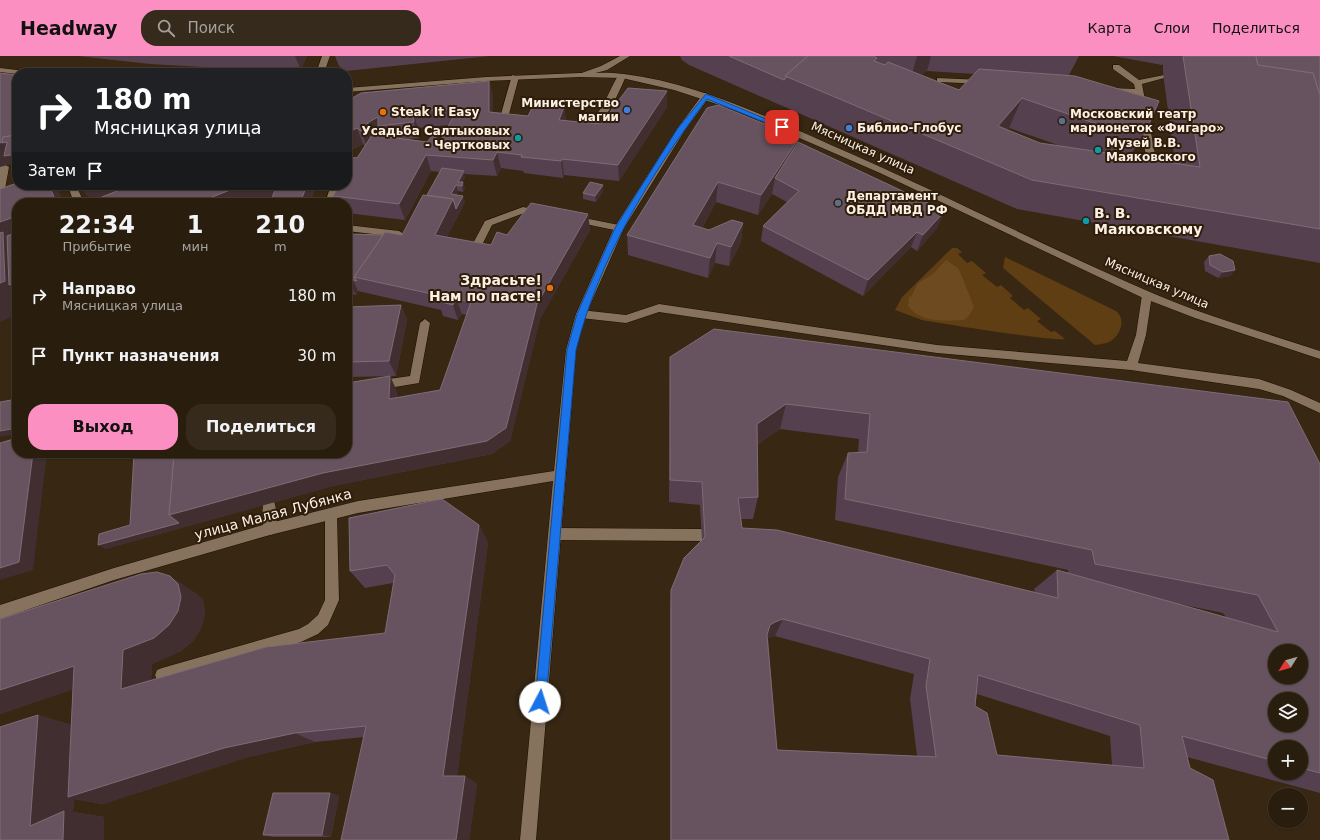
<!DOCTYPE html>
<html lang="ru">
<head>
<meta charset="utf-8">
<style>
	:root { --surface:#291d0e; --page:#352a1c; --text:#f1f3f6; --muted:#a5a29e; --line:#453b2e; --accent:#fc8fc1 }
	body { margin:0; font-family:"DejaVu Sans",sans-serif; background:var(--page); color:var(--text); height:100vh; display:flex; flex-direction:column; font-size:15px; white-space:nowrap }
	* { box-sizing:border-box; margin:0 }
	p { font-size:13px; color:var(--muted) }
	.icon { flex:none; width:22px; height:22px; fill:none; stroke:currentColor; stroke-width:2; stroke-linecap:round; stroke-linejoin:round }
	.map { position:relative; flex:1; overflow:hidden }
	.sheet { position:absolute; left:12px; top:142px; width:340px; height:260px; display:flex; flex-direction:column; background:var(--surface); border-radius:16px; box-shadow:0 1px 3px #0004,0 0 0 1px var(--line) }
	.sheet>* { flex:none }
	.hud { position:absolute; left:12px; top:12px; width:340px; height:122px; border-radius:16px; box-shadow:0 1px 3px #0004,0 0 0 1px var(--line); background:#202124; color:#fff; overflow:hidden }
	.needle { width:26px; rotate:233deg }
	.buttons { position:absolute; left:1268px; top:588px; display:grid; gap:8px }
	.buttons a { display:grid; place-items:center; width:40px; height:40px; border-radius:50%; background:var(--surface); box-shadow:0 1px 3px #0004,0 0 0 1px var(--line); font-size:20px }
	.pin { position:absolute; display:grid; place-items:center; width:34px; height:34px; color:#fff; margin:-17px; border-radius:8px; box-shadow:0 2px 6px #0006 }
	.me { position:absolute; width:44px; margin:-22px; rotate:5deg; stroke-linejoin:round; filter:drop-shadow(0 0 3px #0008) }
	.turn { display:flex; align-items:center; gap:14px; height:84px; padding:0 16px; font-size:18px }
	.turn .icon { width:52px; height:52px; stroke-width:2.5 }
	.turn b { display:block; font-size:28px; line-height:34px }
	.then { display:flex; align-items:center; height:38px; padding:0 16px; background:#0003; gap:8px; font-size:15px }
	.eta { display:flex; justify-content:space-evenly; align-items:center; height:68px; text-align:center }
	.eta b { font-size:24px; font-weight:700; line-height:28px }
	.action { display:flex; gap:8px; margin-top:auto; padding:8px 16px }
	.action a { flex:1; height:46px; border-radius:16px; background:var(--accent); color:#111; font-size:16px; font-weight:700; line-height:46px; text-align:center }
	.action a+a { background:var(--page); color:var(--text) }
	ul { padding:0; list-style:none }
	li { display:flex; align-items:center; gap:12px; height:60px; padding:0 16px }
	li div { flex:1 }
	li b { display:block; font-size:15px }
	li em { font-style:normal }
	header { display:flex; align-items:center; gap:24px; box-sizing:border-box; height:56px; padding:0 20px; background:var(--accent); color:#111 }
	header strong { font-size:19px }
	nav { display:flex; gap:22px; margin-inline-start:auto; font-size:14px }
	.search { width:280px; height:36px; background:var(--page); display:flex; align-items:center; gap:10px; box-sizing:border-box; padding:0 14px; border-radius:16px; color:var(--muted); font-size:15px }
	.map>svg:first-child { display:block }
	.green { fill:#5f3e14 }
	.forest { fill:#6d4a1f }
	.lines { fill:none; stroke-linecap:round; stroke-linejoin:round }
	.service-casing { stroke:#1e0f00; stroke-width:1 }
	.minor-casing { stroke:#1e0f00; stroke-width:1 }
	.secondary-casing { stroke:#1e0f00; stroke-width:1 }
	.service { fill:#86725d; fill-rule:evenodd }
	.minor { fill:#86725d; fill-rule:evenodd }
	.secondary { fill:#86725d; fill-rule:evenodd }
	.wall { fill:#55404f; fill-rule:evenodd }
	.shaded-wall { fill:#412e30 }
	.building { fill:#66535f; stroke:#7e6c74; fill-rule:evenodd }
	.route { fill:#1a73e8; stroke:#114b97 }
	.shop-dot { fill:#3f7fe0; stroke:#2d1d0a; stroke-width:1.5 }
	.food-dot { fill:#e8710a; stroke:#2d1d0a; stroke-width:1.5 }
	.service-dot { fill:#5c6f8a; stroke:#2d1d0a; stroke-width:1.5 }
	.culture-dot { fill:#0f9aa8; stroke:#2d1d0a; stroke-width:1.5 }
	.labels { text-anchor:middle; stroke-width:4; stroke-linejoin:round; paint-order:stroke }
	.far-poi-label { font-size:12px; font-weight:bold; fill:#fbf0e4; stroke:#2d1d0a; text-anchor:start }
	.far-street-label { font-size:12px; fill:#fbf0e4; stroke:#2d1d0a }
	.poi-label { font-size:14px; font-weight:bold; fill:#fbf0e4; stroke:#2d1d0a; text-anchor:start }
	.street-label { font-size:14px; fill:#fbf0e4; stroke:#2d1d0a }
</style>
</head>
<body>
<header>
<strong>Headway</strong>
<div class="search"><svg class="icon" aria-label="search" viewBox="0 0 24 24"><circle cx="10" cy="10" r="6"/><path d="M15 15l6 6"/></svg>Поиск</div>
<nav><a>Карта</a><a>Слои</a><a>Поделиться</a></nav>
</header>
<div class="map">
<svg width="1320" height="784" viewBox="0 0 1320 784">
	<rect width="100%" height="100%" fill="#372713"/>
	<g class="green">
		<path d="M952 192H957L962 196 958 198 967 207 972 205 986 217 982 219 997 231 1001 229 1013 240 1010 242 1024 254 1028 252 1041 263 1037 265 1051 276 1055 275 1065 283C1058 286 937 267 922 264 913 261 904 257 895 254L902 241Z"/>
		<path d="M1005 201 1116 255C1126 263 1121 278 1111 285 1106 288 1100 288 1095 289L1003 212Z"/>
	</g>
	<path class="forest" d="M946 204 958 212 961 218 974 251 969 260 964 264C944 265 921 267 908 250L909 240 911 241 918 227 933 218Z"/>
	<g class="lines">
		<g class="service-casing">
			<g id="service">
				<path d="M1113 9H1119L1139 24 1164 19 1168 21 1142 28 1159 120 1157 122 1154 123 1149 120 1136 38 1109 36 1105 34 1109 32 1135 33 1134 28 1113 13Z"/>
				<path d="M619 18 626 20C619 36 600 83 577 77V73C602 63 606 39 619 18Z"/>
				<path d="M512 19 519 21 509 58 512 62 519 68 515 71 505 66 501 58Z"/>
				<path d="M937 22 983 24 987 26 983 28 940 26H937Z"/>
				<path d="M4 108 9 111 5 133 0 136V110Z"/>
				<path d="M63 129H76L84 147H74L69 133Z"/>
				<path d="M331 129H341L335 147H325Z"/>
				<path d="M523 151 543 155 545 157 540 160 524 157 492 169 478 197H470L469 195 485 165Z"/>
				<path d="M574 160 619 169 624 172 619 175 571 165 569 163 571 161Z"/>
				<path d="M347 169 399 175 404 178 399 181 347 175Z"/>
				<path d="M1147 235 1152 239 1146 279 1138 307 1259 323 1291 334 1320 347V357L1283 340 1259 333 1131 314 937 297 659 256 626 267 581 262 576 258 581 254 626 259 659 248 937 289 1127 305 1136 279 1142 239Z"/>
				<path d="M425 263 430 267 419 327 347 339V329L410 320 420 267Z"/>
				<path d="M269 441 273 443C277 451 278 469 275 477L270 479 265 477C262 469 261 451 265 443Z"/>
				<path d="M331 452 335 454 337 458 339 544 328 569 318 578 301 586 162 626 157 624 155 619 157 614 162 612 299 573 308 568 318 559 325 544V458L327 454Z"/>
				<path d="M555 472 701 473 706 475 707 479 706 483 701 485 555 484 550 482 549 478 550 474Z"/>
			</g>
		</g>
		<g class="minor-casing">
			<g id="minor">
				<path d="M322 0H330L324 17H316Z"/>
				<path d="M620 0H630L607 14 580 21 576 19 601 10Z"/>
				<path d="M706 37 710 40 685 74 624 172 586 258 576 294 536 784H520L553 425 358 457 270 479 114 524 0 563V549L114 512 270 467 358 445 554 415 566 294 576 258 614 172 677 73 703 38Z"/>
			</g>
		</g>
		<g class="secondary-casing">
			<g id="secondary">
				<path d="M0 12 25 15 29 17H17V18L0 16Z"/>
				<path d="M580 17C594 17 610 16 624 18 696 27 765 60 831 89 938 135 1043 190 1150 236 1205 260 1263 276 1320 295V303L1195 262 1143 242 880 117 735 54 674 34 622 22 580 21 486 25 347 36V32L486 21Z"/>
			</g>
		</g>
		<use href="#service" class="service"/>
		<use href="#minor" class="minor"/>
		<use href="#secondary" class="secondary"/>
	</g>
	<g class="wall">
		<path d="M78 0H307L301 14H256L150 8Z"/>
		<path d="M335 0H490L346 15 339 10Z"/>
		<path d="M680 0H1079L1069 19 1147 73 1130 100 1175 107 1163 17V8L1162 9 1113 0H1320V207L1017 153 689 9 682 4ZM927 15 975 18 959 34 920 19ZM1009 72 1058 89 1040 87 1007 74Z"/>
		<path d="M489 25 493 41V56L528 60 564 51 566 65 601 68 667 51 619 125 564 119 563 122 524 117 523 115 501 112 497 120 464 118 465 121 462 126 465 132 463 136 458 135 456 139 465 146 447 181 491 189 507 179 588 158 590 174 540 263 510 385 492 398 333 430 105 493 130 469 347 397 397 335V342L440 334 467 259 462 258 458 264 443 260 441 254 358 235 356 239 347 237V178L402 179 427 139 440 116 431 115 405 164 347 157V147H337L333 140 347 129V45ZM449 69 441 84 427 86 408 83 419 82 418 72ZM363 88 365 90 357 102H351L353 100 351 94Z"/>
		<path d="M707 52 799 82 798 86 938 171 917 195 911 191 863 240 761 185 763 170 787 146 772 138 758 159 716 146 702 172 709 174 743 167 741 186 729 210 715 207 708 222 628 199 627 179Z"/>
		<path d="M73 129H316L310 147H87L92 145 82 133Z"/>
		<path d="M603 129V135L596 146 583 143V137Z"/>
		<path d="M1209 200 1235 214 1230 220 1218 222 1205 215 1204 206Z"/>
		<path d="M401 249 407 264 396 320 347 321V251Z"/>
		<path d="M670 301 1320 408V737L1187 701 1190 712 1229 784H670V552L671 534 702 484 700 449 669 446ZM780 373 859 383 858 397H848L838 421 835 464 1068 514V517L1057 514 1034 533 1035 536 742 472 741 463H753L758 441 757 389ZM1179 548 1223 557 1226 561ZM775 580 914 618 910 643 917 700 777 694 768 582ZM977 638 1110 680 1112 709 997 699 975 650ZM1275 691H1301V717H1275Z"/>
		<path d="M479 469 488 487 457 720H465L477 728 469 784H341L364 681 315 686 248 701 103 748 74 743 73 756 104 761 0 784 38 659 71 669 73 633 0 658V563L194 536 203 544 205 556 202 570 194 584 181 595 152 608 151 624 385 577 393 527 365 532 350 515Z"/>
		<path d="M330 737 339 740 331 781H273L263 779Z"/>
	</g>
	<g class="shaded-wall">
		<path d="M295 0H307L301 14Z"/>
		<path d="M917 0H931L927 15 910 25Z"/>
		<path d="M489 25 493 41V72L489 56Z"/>
		<path d="M667 35V51L619 125 618 109Z"/>
		<path d="M1022 42 1009 72 985 100 998 70Z"/>
		<path d="M564 51 566 67 559 64Z"/>
		<path d="M413 56 418 72 419 82 414 66Z"/>
		<path d="M378 61V70L381 79 375 82 367 91 361 75 367 67Z"/>
		<path d="M357 72 363 88 351 94 353 100 347 104V77Z"/>
		<path d="M799 82 795 102 775 122 772 138 758 159 761 139Z"/>
		<path d="M17 83V115L11 108 0 111V87Z"/>
		<path d="M497 96 501 112 497 120 493 104Z"/>
		<path d="M426 99 431 115 405 164 399 148Z"/>
		<path d="M562 103 564 119 563 122 561 105Z"/>
		<path d="M464 115 465 121 460 130 458 126Z"/>
		<path d="M463 126 465 132 463 136 462 130Z"/>
		<path d="M718 126 716 146 692 189 693 169Z"/>
		<path d="M49 129H54L58 133 63 147H54Z"/>
		<path d="M79 129H146L93 147Z"/>
		<path d="M243 129H288L276 147H197Z"/>
		<path d="M307 129H316L310 147H300Z"/>
		<path d="M456 129 458 135 453 143 463 140 465 146 440 195 435 179 451 138Z"/>
		<path d="M603 129V135L596 146 595 140Z"/>
		<path d="M945 155 938 171 917 195 923 179Z"/>
		<path d="M588 158 590 174 540 263 510 385 492 398 333 430 105 493 98 489 169 459 323 417 487 385 537 248Z"/>
		<path d="M17 160V259L0 266V166Z"/>
		<path d="M743 167 741 186 729 210 731 191Z"/>
		<path d="M917 176 911 191 863 240 868 224Z"/>
		<path d="M717 187 715 207 708 222 710 202Z"/>
		<path d="M1235 214 1230 220 1218 222 1223 216Z"/>
		<path d="M353 224 358 235 356 239 350 228Z"/>
		<path d="M456 243 462 258 458 264 453 249Z"/>
		<path d="M401 249 407 264 396 320 389 305Z"/>
		<path d="M390 320 397 335 396 357 389 343Z"/>
		<path d="M786 348 780 373 752 393 757 368Z"/>
		<path d="M17 372V378L0 381V375Z"/>
		<path d="M33 397H47L33 514 0 524V512Z"/>
		<path d="M479 469 488 487 456 727 443 720Z"/>
		<path d="M170 520 194 536 203 544 205 556 202 570 194 584 181 595 152 608 150 644 121 633 123 594Z"/>
		<path d="M783 563 775 580 768 582 764 586 770 569 775 566Z"/>
		<path d="M74 610 105 623 0 658V634Z"/>
		<path d="M38 659 77 671 224 692 295 677 315 686 248 701 103 748 74 743 73 756 104 761V784H63L30 770Z"/>
		<path d="M465 720 477 728 469 784H456Z"/>
		<path d="M330 737 339 740 331 781 322 779Z"/>
	</g>
	<g class="building">
		<path d="M729 0H808L785 20 787 21 784 24Z"/>
		<path d="M808 0H873L877 2 874 5 885 9 888 6 959 34 979 13 1075 20 1159 45 1147 73 1137 70 1135 75 1094 67 1022 42 998 70 1040 87 1200 111 1183 0H1256L1258 9 1313 17 1320 39V173L1032 124 785 20Z"/>
		<path d="M1256 0H1320V39L1313 17 1258 9Z"/>
		<path d="M0 17 17 19V79L3 81 2 86 0 87Z"/>
		<path d="M489 25V56L528 60 534 48 564 51 559 64 601 68 628 32 667 35 618 109 562 103 561 105 521 101 522 99 497 96 493 104 426 99 399 148 333 140 340 129H347V118L350 113H347V101L357 102 372 79 427 86 432 80 441 84 458 52 413 56 414 66 378 70V61L367 67 370 69 361 75 357 72 347 77V45L361 37Z"/>
		<path d="M718 49 799 82 761 139 718 126 693 169 709 174 732 164 743 167 731 191 717 187 710 202 627 179 707 52Z"/>
		<path d="M17 79V98L4 100 7 86 2 87 3 81Z"/>
		<path d="M798 86 945 155 923 179 917 176 868 224 763 170 799 135 775 122Z"/>
		<path d="M442 112 464 115 458 126H463L462 130 456 129 451 138 463 140 456 153 453 143 427 139Z"/>
		<path d="M590 126 603 129 595 140 583 137Z"/>
		<path d="M17 127V129H49L56 146 54 147H17V160L0 166V133Z"/>
		<path d="M132 129H243L197 147H87Z"/>
		<path d="M277 129H307L300 147H270Z"/>
		<path d="M423 139 453 143 435 179 491 189 497 176 507 179 531 147 588 158 537 248 506 372 487 385 323 417 169 459 174 397H347V327L390 320 389 343 440 334 471 246 456 243 453 249 438 245 441 240 354 221 385 176 402 179Z"/>
		<path d="M3 176 5 225 0 227V177Z"/>
		<path d="M17 176V227L9 229 7 180Z"/>
		<path d="M347 178 383 179 354 221 357 225 353 224 350 228 347 227Z"/>
		<path d="M1220 198 1233 205 1235 214 1223 216 1210 209 1209 200Z"/>
		<path d="M401 249 389 305 347 306V251Z"/>
		<path d="M714 273 1288 346 1320 408V717L1301 712V691H1275V705L1182 680 1190 712 1213 724 1229 784H671V534L684 502 705 481 702 426 670 424V301ZM786 348 870 358 867 396 848 397 845 443 1092 494 1095 508 1258 539 1278 576 1057 514 1058 542 777 474 742 472 738 442 758 441 757 368ZM783 563 930 603 926 630 936 701 777 694 767 579 770 569 775 566ZM1275 595H1301V621H1275ZM978 619 1140 669 1144 712 997 699 987 657 975 650ZM1275 643H1301V669H1275Z"/>
		<path d="M17 343V372L0 375V346Z"/>
		<path d="M17 382V397H33L19 506 0 512V387Z"/>
		<path d="M134 397H174L169 459 179 467 98 489 99 478 130 469Z"/>
		<path d="M442 443 479 469 443 720H465L456 784H341L366 670 295 677 224 692 68 741 74 610 0 634V563L141 518 157 516 170 520 178 528 181 541 178 555 169 569 154 582 123 594 121 633 266 591 385 577 395 519 387 509 350 515 349 462Z"/>
		<path d="M38 659 30 770 64 755 63 784H0V671Z"/>
		<path d="M273 737H330L322 779H263Z"/>
	</g>
	<path class="route" d="M706 38 785 71 779 72 707 43C651 118 599 202 576 294L546 646 544 650 540 652 536 650 535 646 567 294 577 258 615 172 678 72Z"/>
	<g class="shop-dot">
		<circle cx="627" cy="54" r="4"/>
		<circle cx="849" cy="72" r="4"/>
	</g>
	<g class="food-dot">
		<circle cx="383" cy="56" r="4"/>
		<circle cx="550" cy="232" r="4"/>
	</g>
	<g class="service-dot">
		<circle cx="1062" cy="65" r="4"/>
		<circle cx="838" cy="147" r="4"/>
	</g>
	<g class="culture-dot">
		<circle cx="518" cy="82" r="4"/>
		<circle cx="1098" cy="94" r="4"/>
		<circle cx="1086" cy="165" r="4"/>
	</g>
	<g class="labels">
		<g class="far-poi-label">
			<text x="619" y="51" text-anchor="end">Министерство<tspan x="619" dy="14">магии</tspan></text>
			<text x="391" y="60">Steak It Easy</text>
			<text x="1070" y="62">Московский театр<tspan x="1070" dy="14">марионеток «Фигаро»</tspan></text>
			<text x="857" y="76">Библио-Глобус</text>
			<text x="510" y="79" text-anchor="end">Усадьба Салтыковых<tspan x="510" dy="14">- Чертковых</tspan></text>
			<text x="1106" y="91">Музей В.В.<tspan x="1106" dy="14">Маяковского</tspan></text>
			<text x="846" y="144">Департамент<tspan x="846" dy="14">ОБДД МВД РФ</tspan></text>
		</g>
		<g class="far-street-label">
			<text transform="translate(863 92) rotate(24)" y="4">Мясницкая улица</text>
			<text transform="translate(1157 227) rotate(23)" y="4">Мясницкая улица</text>
		</g>
		<g class="poi-label">
			<text x="1094" y="162">В. В.<tspan x="1094" dy="16">Маяковскому</tspan></text>
			<text x="542" y="229" text-anchor="end">Здрасьте!<tspan x="542" dy="16">Нам по пасте!</tspan></text>
		</g>
		<g class="street-label">
			<text transform="translate(273 458) rotate(-15)" y="5">улица Малая Лубянка</text>
		</g>
	</g>
</svg>
<div class="buttons">
<a><svg class="needle" viewBox="-14 -14 28 28"><path d="M0-13l5 13h-10z" fill="#e53935"/><path d="M0 13l5-13h-10z" fill="#a5a29e"/></svg></a>
<a><svg class="icon" aria-label="layers" viewBox="0 0 24 24"><path d="M12 4l9 5-9 5-9-5zM3 14l9 5 9-5"/></svg></a>
<a>+</a>
<a>−</a>
</div>
<div class="pin" style="left:782px;top:71px;background:#d93025"><svg class="icon" aria-label="arrive" viewBox="0 0 24 24"><path d="M6 21V4h12l-3 4 3 4H6"/></svg></div>
<svg class="me" style="left:540px;top:646px" viewBox="-20 -20 40 40"><circle r="19" fill="#fff"/><path d="M0-13L10 11 0 6-10 11z" fill="#1a73e8"/></svg>
<div class="hud">
<div class="turn"><svg class="icon" aria-label="right" viewBox="0 0 24 24"><path d="M7 20v-9h11M14 6l5 5-5 5"/></svg><div><b>180 m</b>Мясницкая улица</div></div>
<div class="then">Затем<svg class="icon" aria-label="arrive" viewBox="0 0 24 24"><path d="M6 21V4h12l-3 4 3 4H6"/></svg></div>
</div>
<section class="sheet">
<div class="eta">
<div><b>22:34</b><p>Прибытие</p></div>
<div><b>1</b><p>мин</p></div>
<div><b>210</b><p>m</p></div>
</div>
<ul>
<li><svg class="icon" aria-label="right" viewBox="0 0 24 24"><path d="M7 20v-9h11M14 6l5 5-5 5"/></svg><div><b>Направо</b><p>Мясницкая улица</p></div><em>180 m</em></li>
<li><svg class="icon" aria-label="arrive" viewBox="0 0 24 24"><path d="M6 21V4h12l-3 4 3 4H6"/></svg><div><b>Пункт назначения</b></div><em>30 m</em></li>
</ul>
<div class="action"><a>Выход</a><a>Поделиться</a></div>
</section>
</div>
</body>
</html>
